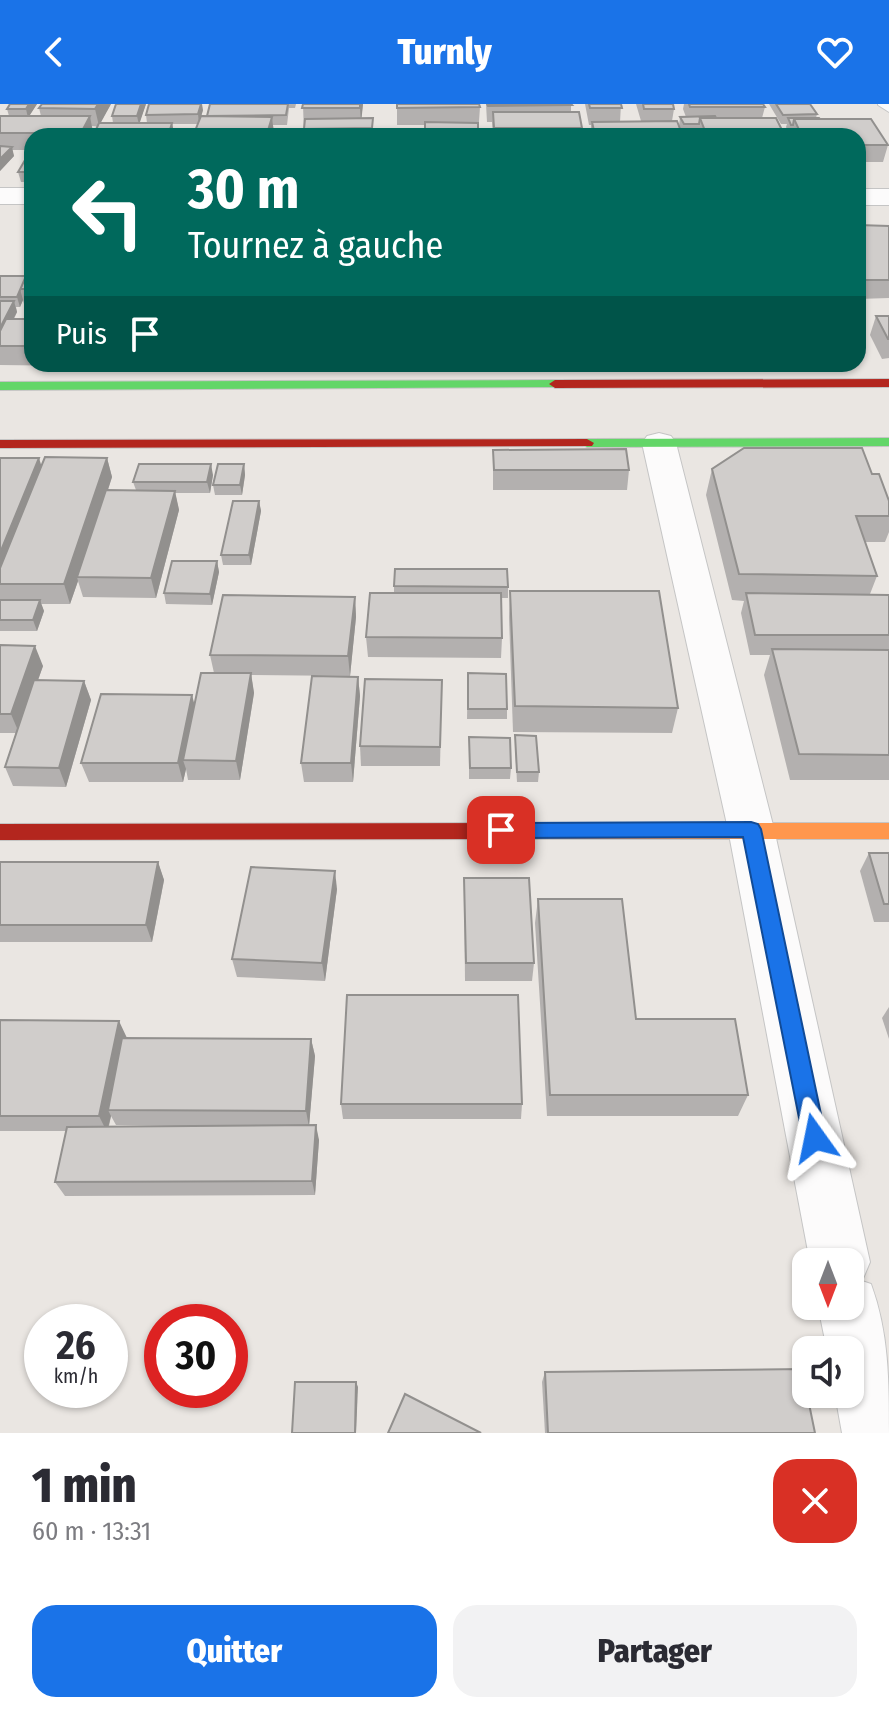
<!DOCTYPE html>
<html lang="fr">
<head>
<meta charset="utf-8">
<style>
	:root { --surface:#fff; --page:#f2f2f3; --text:#2b2b33; --muted:#7c7c81; --accent:#1a73e8 }
	body { margin:0; font-family:"Fira Sans Condensed",sans-serif; background:var(--page); color:var(--text); height:100vh; display:flex; flex-direction:column; font-size:30px; white-space:nowrap }
	* { box-sizing:border-box; margin:0 }
	p { font-size:26px; color:var(--muted) }
	.icon { flex:none; width:44px; height:44px; fill:none; stroke:currentColor; stroke-width:2; stroke-linecap:round; stroke-linejoin:round }
	.map { position:relative; height:1329px; overflow:hidden }
	.drawer { display:flex; flex-direction:column; background:var(--surface); flex:1 }
	.drawer>* { flex:none }
	.hud { position:absolute; left:24px; top:24px; width:842px; height:244px; border-radius:24px; box-shadow:0 2px 6px #0004; background:#00695c; color:#fff; overflow:hidden }
	.needle { width:52px; rotate:180deg }
	.fabs { position:absolute; left:792px; top:1144px; display:grid; gap:16px }
	.fabs a { display:grid; place-items:center; width:72px; height:72px; border-radius:16px; background:var(--surface); box-shadow:0 2px 6px #0004; font-size:40px }
	.speed { position:absolute; left:24px; top:1200px; display:flex; gap:16px; font-size:40px; font-weight:700; text-align:center }
	.speed>* { display:grid; place-content:center; width:104px; height:104px; border-radius:50%; background:var(--surface); box-shadow:0 2px 6px #0004; line-height:1 }
	.speed small { font-size:20px; font-weight:400 }
	.speed .limit { border:12px solid #d22; background:#fff; color:#111 }
	.pin { position:absolute; display:grid; place-items:center; width:68px; height:68px; color:#fff; margin:-34px; border-radius:16px; box-shadow:0 4px 12px #0006 }
	.me { position:absolute; width:88px; margin:-44px; rotate:348deg; stroke-linejoin:round; filter:drop-shadow(0 0 6px #0008) }
	.turn { display:flex; align-items:center; gap:28px; height:168px; padding:0 32px; font-size:36px }
	.turn .icon { width:104px; height:104px; stroke-width:2.5 }
	.turn b { display:block; font-size:56px; line-height:68px }
	.then { display:flex; align-items:center; height:76px; padding:0 32px; background:#0003; gap:16px; font-size:30px }
	.round { display:grid; place-items:center; flex:none; width:84px; height:84px; border-radius:24px; background:var(--page) }
	.overview { display:flex; align-items:center; justify-content:space-between; height:136px; padding:0 32px }
	h1 { font-size:48px; font-weight:800; line-height:60px }
	.button { display:flex; gap:16px; margin-top:auto; padding:16px 32px }
	.button a { flex:1; height:92px; border-radius:24px; background:var(--accent); color:#fff; font-size:32px; font-weight:800; line-height:92px; text-align:center }
	.button a+a { background:var(--page); color:var(--text) }
	header { display:flex; justify-content:space-between; align-items:center; height:104px; padding:0 32px; background:var(--accent); color:#fff; font-size:36px; font-weight:800 }
	.map>svg:first-child { display:block }
	.lines { fill:none; stroke-linecap:round; stroke-linejoin:round }
	.street-casing { stroke:#c5c5c5; stroke-width:2 }
	.fast-casing { stroke:#c5c5c4; stroke-width:2 }
	.slow-casing { stroke:#c5c5c4; stroke-width:2 }
	.jam-casing { stroke:#c5c5c4; stroke-width:2 }
	.street { fill:#fcfbfb; fill-rule:evenodd }
	.fast { fill:#63d668; fill-rule:evenodd }
	.slow { fill:#ff974d; fill-rule:evenodd }
	.jam { fill:#b3261e; fill-rule:evenodd }
	.wall { fill:#b3b0af; fill-rule:evenodd }
	.shaded-wall { fill:#92908e }
	.building { fill:#d0cdcb; stroke:#92908e; stroke-width:2 }
	.route { fill:#1a73e8; stroke:#114b97; stroke-width:2 }
</style>
</head>
<body>
<header><svg class="icon" aria-label="back" viewBox="0 0 24 24"><path d="M15 5l-7 7 7 7"/></svg>Turnly<svg class="icon" aria-label="heart" viewBox="0 0 24 24"><path d="M12 20l-8-8c-3-5 5-10 8-4 3-6 11-1 8 4z"/></svg></header>
<div class="map">
<svg width="889" height="1329" viewBox="0 0 889 1329">
	<rect width="100%" height="100%" fill="#eae6e2"/>
	<g class="lines">
		<g class="street-casing">
			<g id="street">
				<path d="M889 0V8L878 1V0Z"/>
				<rect x="0" y="84" width="32" height="16"/>
				<rect x="858" y="85" width="31" height="16"/>
				<path d="M659 329 671 332 676 339 774 725 870 1158 862 1177 871 1180C889 1229 889 1277 889 1329H842L835 1290H850V1246H827L818 1202H850V1158H810L728 725 642 339 647 332Z"/>
			</g>
		</g>
		<g class="fast-casing">
			<g id="fast">
				<path d="M555 276 560 277V283L0 286V278Z"/>
				<path d="M889 334V342L587 343 580 339 587 335Z"/>
			</g>
		</g>
		<g class="slow-casing">
			<path id="slow" d="M524 719H889V735H524L517 732 515 727 517 722Z"/>
		</g>
		<g class="jam-casing">
			<g id="jam">
				<path d="M889 275V283L555 284 549 280 555 276Z"/>
				<path d="M587 335 594 339 592 342 0 344V336Z"/>
				<path d="M524 719 531 722 533 727 531 732 524 735 0 736V720Z"/>
			</g>
		</g>
		<use href="#street" class="street"/>
		<use href="#fast" class="fast"/>
		<use href="#slow" class="slow"/>
		<use href="#jam" class="jam"/>
	</g>
	<g class="wall">
		<path d="M10 0H37L29 12H41L39 4 111 0 100 19H113L112 12 146 0 139 19H147L146 11 203 6 201 12H207L210 0H296L295 4H289L287 21H273L274 30 283 32 198 20H172L174 29 92 22 93 29 92 32H32V46H12L14 52 0 67V12H9L7 5Z"/>
		<path d="M303 0H363L361 15 373 14V32H304Z"/>
		<path d="M397 0 480 3 478 32H425V21H397Z"/>
		<path d="M486 0H571V8L582 24V32H493L492 18H487Z"/>
		<path d="M585 0H621L620 18 641 17 636 0H673L674 5 672 17 679 22 680 13H686L683 5 684 0H763L765 3 762 14 785 32H698V29H682V32H592L591 27V21H589Z"/>
		<path d="M769 0H810L817 10 816 14 888 41 883 58H858V32H790L791 30H789L786 23 787 20H781Z"/>
		<path d="M32 51V78H21L18 68Z"/>
		<path d="M858 121 889 122V194L858 195Z"/>
		<path d="M32 164V204H25L23 196 20 203H16L17 208 14 215H32V260H82V262L0 261V172H26Z"/>
		<path d="M876 212H889V254L882 255 870 231Z"/>
		<path d="M254 260H375L254 262Z"/>
		<path d="M493 346 629 366 627 386H493Z"/>
		<path d="M0 354 41 361 107 354 112 373 108 386H136L133 378 213 371 210 389H175L179 406 156 494 83 493 78 477 70 500H41L44 507 37 527H0Z"/>
		<path d="M244 360 245 371 242 391H215L213 381Z"/>
		<path d="M712 365 872 370 889 397V428L885 438H865L877 472 870 490 889 491V676H790L764 571 770 551H750L741 509 744 497 732 496 706 391Z"/>
		<path d="M259 397 261 407 251 461H223L221 451Z"/>
		<path d="M217 457 219 468 212 501 166 500 164 489Z"/>
		<path d="M394 482 508 483V494H501L502 534 501 554 368 553 366 533 394 489Z"/>
		<path d="M510 487 678 604 672 629 513 628 509 513Z"/>
		<path d="M355 493 356 513 350 572 251 571 254 589 240 676H188L186 665 183 678H89L81 659 194 601 214 569 210 551Z"/>
		<path d="M0 541 43 562 38 576 84 577 91 596 66 683 13 682 5 663 16 629H0Z"/>
		<path d="M468 569 507 605V615H467Z"/>
		<path d="M358 573 360 592 353 678H304L301 659Z"/>
		<path d="M442 576 440 662H361L360 642Z"/>
		<path d="M515 631 539 668 538 678H517L515 642Z"/>
		<path d="M469 633 511 664 510 675H469Z"/>
		<path d="M869 749H889V818H874L860 767Z"/>
		<path d="M0 758H158L164 776 152 838H0Z"/>
		<path d="M464 774 534 859 532 877H465Z"/>
		<path d="M337 785 325 877 237 873 232 855Z"/>
		<path d="M538 795 636 915 748 991 738 1012H547L535 819Z"/>
		<path d="M889 903V935L882 914Z"/>
		<path d="M0 916 127 934 311 935 315 952 309 1021 319 1036 315 1091 65 1092 55 1078 66 1027H0ZM111 1012 116 1021 193 1022H109Z"/>
		<path d="M341 1000H522L521 1015H343Z"/>
		<path d="M545 1268 815 1329H545L542 1278Z"/>
	</g>
	<g class="shaded-wall">
		<path d="M29 0H37L28 14 26 5Z"/>
		<path d="M98 0H111L99 22 95 5Z"/>
		<path d="M141 0H146L139 21 137 12Z"/>
		<path d="M201 0H202L203 6 199 20 198 10Z"/>
		<path d="M360 0H363L361 20 360 4Z"/>
		<path d="M90 12 93 29 92 32H82L81 29Z"/>
		<path d="M272 13 274 30H267Z"/>
		<path d="M172 19 174 29 173 32H168Z"/>
		<path d="M12 43 14 52 0 67V55Z"/>
		<path d="M20 185 23 196 20 203 17 193Z"/>
		<path d="M14 197 17 208 0 240V224Z"/>
		<path d="M39 354 45 373 0 480V449Z"/>
		<path d="M107 354 112 373 79 473H77L78 477 70 500 64 480Z"/>
		<path d="M211 360 213 371 210 389 207 378Z"/>
		<path d="M244 360 245 371 242 391 240 381Z"/>
		<path d="M175 387 179 406 156 494 151 474Z"/>
		<path d="M259 397 261 407 251 461 249 451Z"/>
		<path d="M217 457 219 468 212 501 210 490Z"/>
		<path d="M355 493 356 513 350 572 348 552Z"/>
		<path d="M40 496 44 507 37 527 33 516Z"/>
		<path d="M35 542 43 562 19 629 11 610Z"/>
		<path d="M251 569 254 589 240 676 236 657Z"/>
		<path d="M358 573 360 592 353 678 351 659Z"/>
		<path d="M84 577 91 596 66 683 59 664Z"/>
		<path d="M192 591 197 610 183 656 186 665 183 678 178 659Z"/>
		<path d="M158 758 164 776 152 838 146 821Z"/>
		<path d="M335 767 337 785 325 877 322 859Z"/>
		<path d="M119 917 127 934 108 1006 111 1012 107 1028 99 1012Z"/>
		<path d="M311 935 315 952 309 1023 306 1007Z"/>
		<path d="M316 1021 319 1036 315 1091 312 1077Z"/>
		<path d="M356 1278 358 1283 356 1329H355Z"/>
	</g>
	<g class="building">
		<path d="M10 0H29L26 5H7Z"/>
		<path d="M42 0H98L95 5 39 4Z"/>
		<path d="M116 0H141L137 12H112Z"/>
		<path d="M149 0H201L198 10 146 11Z"/>
		<path d="M210 0H288L286 11 207 12Z"/>
		<path d="M303 0H360V4H302Z"/>
		<path d="M397 0H479L480 3 397 4Z"/>
		<path d="M487 0H571L572 1 488 2Z"/>
		<path d="M589 0H621L622 4H590Z"/>
		<path d="M643 0H673L674 5H644Z"/>
		<path d="M689 0H763L765 3H690Z"/>
		<path d="M776 0H810L817 10 783 11Z"/>
		<path d="M493 8H579L582 24H494Z"/>
		<path d="M0 12H90L81 29H0Z"/>
		<path d="M201 12 272 13 267 30H282V32H193Z"/>
		<path d="M715 12 716 14H700L699 20H684L680 13Z"/>
		<path d="M373 14 372 24 304 25 305 15Z"/>
		<path d="M700 14H776L785 32H707Z"/>
		<path d="M788 14H819L820 15H794L793 21H791Z"/>
		<path d="M794 15H871L888 41H858V32H802Z"/>
		<path d="M677 17 682 30 595 31 592 18Z"/>
		<path d="M425 18 478 19V31L425 30Z"/>
		<path d="M99 19H172L168 32H93Z"/>
		<path d="M0 42 12 43 0 55Z"/>
		<path d="M28 51H32V68H18Z"/>
		<path d="M858 121 889 122V176H858V157L865 156H858Z"/>
		<path d="M29 164H32V185H20Z"/>
		<path d="M0 172H26L17 193H0Z"/>
		<path d="M0 197H14L0 224Z"/>
		<path d="M876 212H889V235H888Z"/>
		<path d="M6 215H32V242H0V227Z"/>
		<path d="M744 344H862L872 370H879L889 397V412H856L877 472 739 470 712 365Z"/>
		<path d="M626 345 629 366H494L493 346Z"/>
		<path d="M45 353 107 354 64 480H0V464Z"/>
		<path d="M0 354H39L0 449Z"/>
		<path d="M139 360H211L207 378H133Z"/>
		<path d="M218 360H244L240 381H213Z"/>
		<path d="M106 386 175 387 151 474 77 473Z"/>
		<path d="M233 397H259L249 451H221Z"/>
		<path d="M172 457H217L210 490 164 489Z"/>
		<path d="M395 465H507L508 483 394 482Z"/>
		<path d="M510 487H659L678 604 515 602Z"/>
		<path d="M370 489H501L502 534 366 533Z"/>
		<path d="M746 489 889 491V531H755Z"/>
		<path d="M223 491 355 493 348 552 210 551Z"/>
		<path d="M0 496H40L33 516H0Z"/>
		<path d="M0 541 35 542 11 610H0Z"/>
		<path d="M772 545 889 546V651L799 650Z"/>
		<path d="M201 569H251L236 657 183 656Z"/>
		<path d="M468 569 506 570 507 605H468Z"/>
		<path d="M312 572 358 573 351 659H301Z"/>
		<path d="M365 575 442 576 440 643 360 642Z"/>
		<path d="M34 576 84 577 59 664 5 663Z"/>
		<path d="M101 590 192 591 178 659H81Z"/>
		<path d="M515 631 536 632 539 668H517Z"/>
		<path d="M469 633 510 634 511 664H470Z"/>
		<path d="M869 749H889V800H884Z"/>
		<path d="M0 758H158L146 821H0Z"/>
		<path d="M251 763 335 767 322 859 232 855Z"/>
		<path d="M464 774H529L534 859H466Z"/>
		<path d="M538 795H622L636 915H735L748 991H550Z"/>
		<path d="M347 891H518L522 1000H341Z"/>
		<path d="M0 916 119 917 99 1012H0Z"/>
		<path d="M122 934 311 935 306 1007 108 1006Z"/>
		<path d="M316 1021 312 1077 55 1078 67 1023Z"/>
		<path d="M803 1265 806 1290H807L815 1329H548L545 1268Z"/>
		<path d="M295 1278H356L355 1329H292Z"/>
		<path d="M405 1290 481 1329H388Z"/>
	</g>
	<path class="route" d="M751 718 758 720 761 725 826 1034 823 1042 815 1046 807 1042 803 1034 743 733 501 734 494 732 491 726 494 721 501 719Z"/>
</svg>
<div class="fabs">
<a><svg class="needle" viewBox="-14 -14 28 28"><path d="M0-13l5 13h-10z" fill="#e53935"/><path d="M0 13l5-13h-10z" fill="#7c7c81"/></svg></a>
<a><svg class="icon" aria-label="sound" viewBox="0 0 24 24"><path d="M4 9h4l5-4v14l-5-4H4zM17 9q2 3 0 6"/></svg></a>
</div>
<div class="speed"><div>26<small>km/h</small></div><div class="limit">30</div></div>
<div class="pin" style="left:501px;top:726px;background:#d93025"><svg class="icon" aria-label="arrive" viewBox="0 0 24 24"><path d="M6 21V4h12l-3 4 3 4H6"/></svg></div>
<svg class="me" style="left:815px;top:1034px" viewBox="-20 -20 40 40"><path d="M0-17L14 15 0 8-14 15z" fill="#1a73e8" stroke="#fff" stroke-width="4"/></svg>
<div class="hud">
<div class="turn"><svg class="icon" aria-label="left" viewBox="0 0 24 24"><path d="M17 20v-9H6M10 6l-5 5 5 5"/></svg><div><b>30 m</b>Tournez à gauche</div></div>
<div class="then">Puis<svg class="icon" aria-label="arrive" viewBox="0 0 24 24"><path d="M6 21V4h12l-3 4 3 4H6"/></svg></div>
</div>
</div>
<section class="drawer">
<div class="overview"><div><h1>1 min</h1><p>60 m · 13:31</p></div><a class="round" style="background:#d93025;color:#fff"><svg class="icon" aria-label="close" viewBox="0 0 24 24"><path d="M6 6l12 12M18 6L6 18"/></svg></a></div>
<div class="button"><a>Quitter</a><a>Partager</a></div>
</section>
</body>
</html>
